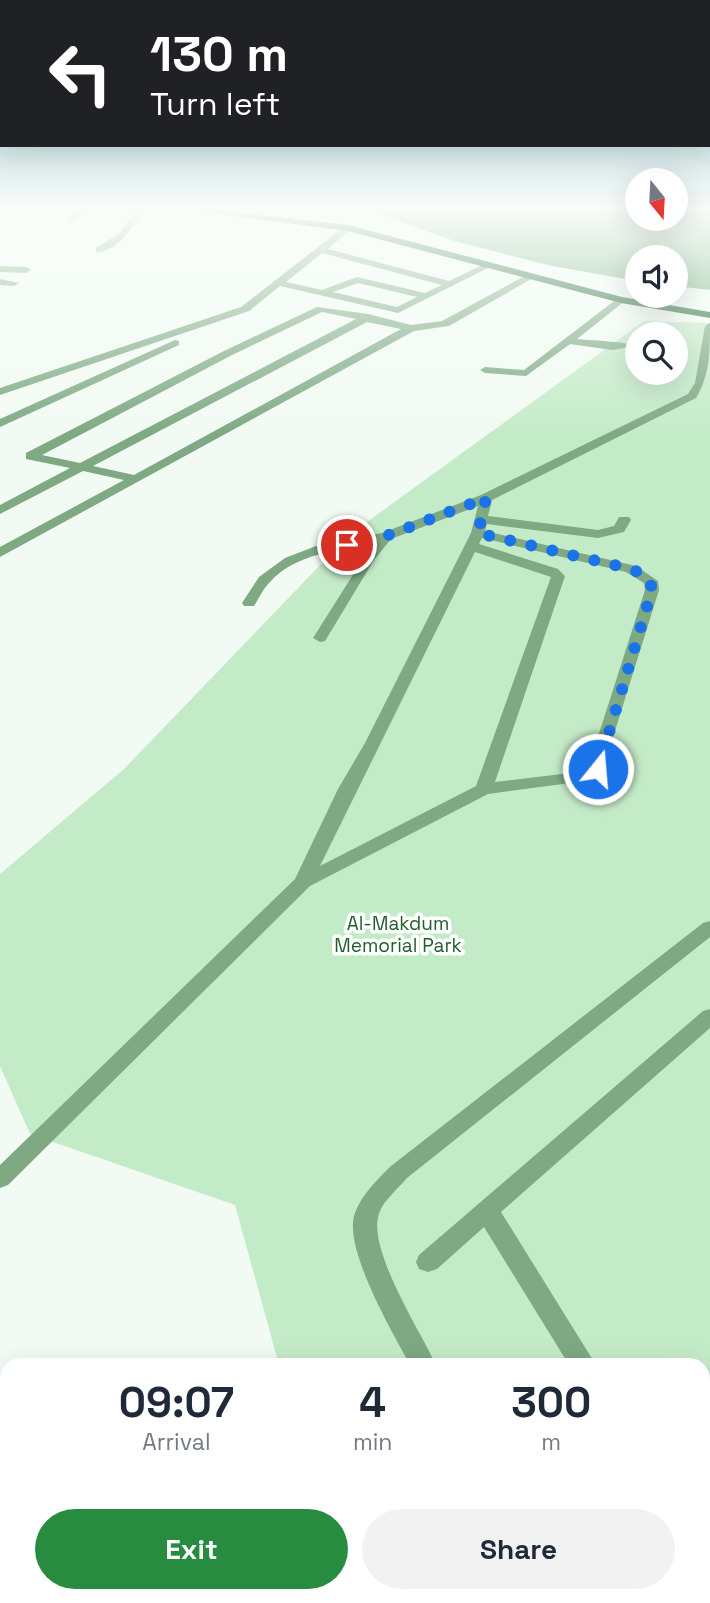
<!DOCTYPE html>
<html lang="en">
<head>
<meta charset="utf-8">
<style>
	:root { --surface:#fff; --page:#f2f2f3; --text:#1f2937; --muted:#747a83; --accent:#278b40 }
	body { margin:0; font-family:"Space Grotesk",sans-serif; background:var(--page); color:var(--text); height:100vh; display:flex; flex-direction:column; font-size:26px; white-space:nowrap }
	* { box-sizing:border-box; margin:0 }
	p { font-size:23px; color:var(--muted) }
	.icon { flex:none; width:38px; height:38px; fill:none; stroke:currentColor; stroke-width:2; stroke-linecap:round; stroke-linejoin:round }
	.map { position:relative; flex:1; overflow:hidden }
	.side { position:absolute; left:0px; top:1358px; width:710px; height:245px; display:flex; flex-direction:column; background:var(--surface); border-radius:21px 21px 0 0; box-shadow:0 7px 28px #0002 }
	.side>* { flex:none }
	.hud { position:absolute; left:0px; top:0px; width:710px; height:147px; box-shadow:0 7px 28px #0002; background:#202124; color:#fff; overflow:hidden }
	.needle { width:46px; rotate:162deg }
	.tools { position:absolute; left:625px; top:168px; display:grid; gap:14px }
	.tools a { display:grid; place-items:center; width:63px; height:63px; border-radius:50%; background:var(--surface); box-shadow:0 7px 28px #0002; font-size:35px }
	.pin { position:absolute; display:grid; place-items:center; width:60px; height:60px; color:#fff; margin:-30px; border:4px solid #fff; border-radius:50%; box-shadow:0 2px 7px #0007 }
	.me { position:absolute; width:77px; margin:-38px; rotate:17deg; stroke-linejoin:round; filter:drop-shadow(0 0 5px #0008) }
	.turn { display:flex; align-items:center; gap:24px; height:147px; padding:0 35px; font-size:32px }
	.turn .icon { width:91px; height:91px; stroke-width:2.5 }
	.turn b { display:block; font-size:49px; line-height:60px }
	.eta { display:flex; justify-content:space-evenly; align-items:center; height:119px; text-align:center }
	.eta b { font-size:42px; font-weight:600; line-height:49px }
	.button { display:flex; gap:14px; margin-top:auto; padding:14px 35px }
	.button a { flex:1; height:80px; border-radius:42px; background:var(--accent); color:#fff; font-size:28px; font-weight:600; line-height:80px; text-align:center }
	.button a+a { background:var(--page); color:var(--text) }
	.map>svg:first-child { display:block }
	.green { fill:#c4ebc8; fill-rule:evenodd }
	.water { fill:#72b07b }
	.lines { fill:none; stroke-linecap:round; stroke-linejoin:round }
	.minor { fill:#7ea983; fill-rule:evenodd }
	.major { fill:#1c612c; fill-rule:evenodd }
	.route { stroke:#1a73e8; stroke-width:12; stroke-dasharray:0 21.6 }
	.labels { text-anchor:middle; stroke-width:7; stroke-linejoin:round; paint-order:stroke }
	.park-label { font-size:19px; fill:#1e5f2c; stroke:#fff }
</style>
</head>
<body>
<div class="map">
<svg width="710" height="1603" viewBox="0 0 710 1603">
	<rect width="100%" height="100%" fill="#f2fbf3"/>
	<path class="green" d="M644 321 710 323V1603H355L352 1596H704V1365H279L235 1205 30 1134 0 1066V874L124 769 349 535ZM637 334H676V373H637Z"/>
	<path class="water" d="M368 210H637V219H676V210H710V290L676 286V257H637V281L552 266 454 241Z"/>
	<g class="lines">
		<g class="minor">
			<path d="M78 210H87L75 221H69V217Z"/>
			<path d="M135 210H143C133 227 118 252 96 252V248L120 233Z"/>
			<path d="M345 226 352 228 328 249 449 281 486 263 494 265 398 313 280 286 249 311 0 395V388L241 307ZM322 253 442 285 425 293 357 277 322 290 286 282ZM358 283 417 297 397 307 333 292Z"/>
			<path d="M0 266 26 267 31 270 26 273 0 272Z"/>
			<path d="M530 273 535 276 533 278 449 326 414 331 0 557V547L124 480 83 471 0 514V505L70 468 26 459V453L224 351 317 307 368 314 411 325 442 321ZM322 312 356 319 80 463 42 455 232 355ZM367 322 401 329 134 475 93 466Z"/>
			<path d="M0 279 19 283 14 286 0 285Z"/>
			<path d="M618 298 626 300 577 339C588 340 627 342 632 345L631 347 612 350 570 344 526 376 485 373 480 370 485 367 524 370Z"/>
			<path d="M710 323C710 351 710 375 696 398L492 500 488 516 598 530 614 526 619 517H629L631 520 624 532 598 538 487 524 485 531 636 566 658 581 659 590 600 779 488 794 310 886 8 1185 0 1188V1165L295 879 338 789 365 743 471 533 478 506 391 539 374 560 325 641 320 642 313 638 373 543C338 550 295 554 270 582 263 589 259 598 254 606H244L242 603 259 577 285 558 316 546 382 533 481 495 688 394 695 383 705 326ZM482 538 626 572 644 583 645 590 587 771 495 782 565 576 558 569 479 544ZM475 552 551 577 476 786 320 866Z"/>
			<path d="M175 340 179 341V345L0 427V419Z"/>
			<path d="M710 921V937L407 1178C398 1189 385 1199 380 1211 364 1245 421 1332 436 1365H410C393 1333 342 1247 355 1213 362 1194 377 1180 391 1166L703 923Z"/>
			<path d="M710 1009V1028L501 1212 596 1365H569L484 1227 437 1269 428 1272 419 1269 416 1262 419 1255 703 1011Z"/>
			<path d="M710 1491V1517L704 1519V1493Z"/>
			<path d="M516 1596H546L548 1603H518Z"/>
			<path d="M657 1596H687L689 1603H659Z"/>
		</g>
		<path class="major" d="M191 210H217L348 225 622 297 710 312V318L621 303 348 231Z"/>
	</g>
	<linearGradient id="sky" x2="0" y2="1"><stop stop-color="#79b2bc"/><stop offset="0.48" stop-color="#f9fdfa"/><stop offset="1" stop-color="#f9fdfa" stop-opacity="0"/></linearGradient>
	<rect width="710" height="434" fill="url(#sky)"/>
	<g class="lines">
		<path class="route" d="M347 545 386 536 486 498 478 533 631 569C642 574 650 577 652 590L598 769"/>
	</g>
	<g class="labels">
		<g class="park-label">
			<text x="398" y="930">Al-Makdum<tspan x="398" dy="22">Memorial Park</tspan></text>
		</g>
	</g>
</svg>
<div class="tools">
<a><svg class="needle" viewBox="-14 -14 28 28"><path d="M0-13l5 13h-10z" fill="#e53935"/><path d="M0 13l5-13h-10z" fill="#747a83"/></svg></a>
<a><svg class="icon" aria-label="sound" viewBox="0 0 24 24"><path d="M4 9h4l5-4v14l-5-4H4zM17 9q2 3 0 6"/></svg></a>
<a><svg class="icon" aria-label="search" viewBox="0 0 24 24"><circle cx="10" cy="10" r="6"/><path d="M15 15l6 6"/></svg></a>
</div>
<div class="pin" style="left:347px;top:545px;background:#d93025"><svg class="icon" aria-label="arrive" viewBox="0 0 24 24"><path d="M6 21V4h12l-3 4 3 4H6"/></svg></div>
<svg class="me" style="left:598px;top:769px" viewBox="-20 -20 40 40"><circle r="17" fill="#1a73e8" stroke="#fff" stroke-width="3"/><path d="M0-11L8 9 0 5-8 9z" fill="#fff"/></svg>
<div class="hud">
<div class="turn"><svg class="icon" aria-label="left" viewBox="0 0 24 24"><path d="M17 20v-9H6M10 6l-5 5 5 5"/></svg><div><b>130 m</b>Turn left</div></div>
</div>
<section class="side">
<div class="eta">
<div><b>09:07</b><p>Arrival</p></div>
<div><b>4</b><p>min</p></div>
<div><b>300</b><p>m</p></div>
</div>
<div class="button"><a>Exit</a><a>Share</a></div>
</section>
</div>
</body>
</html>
